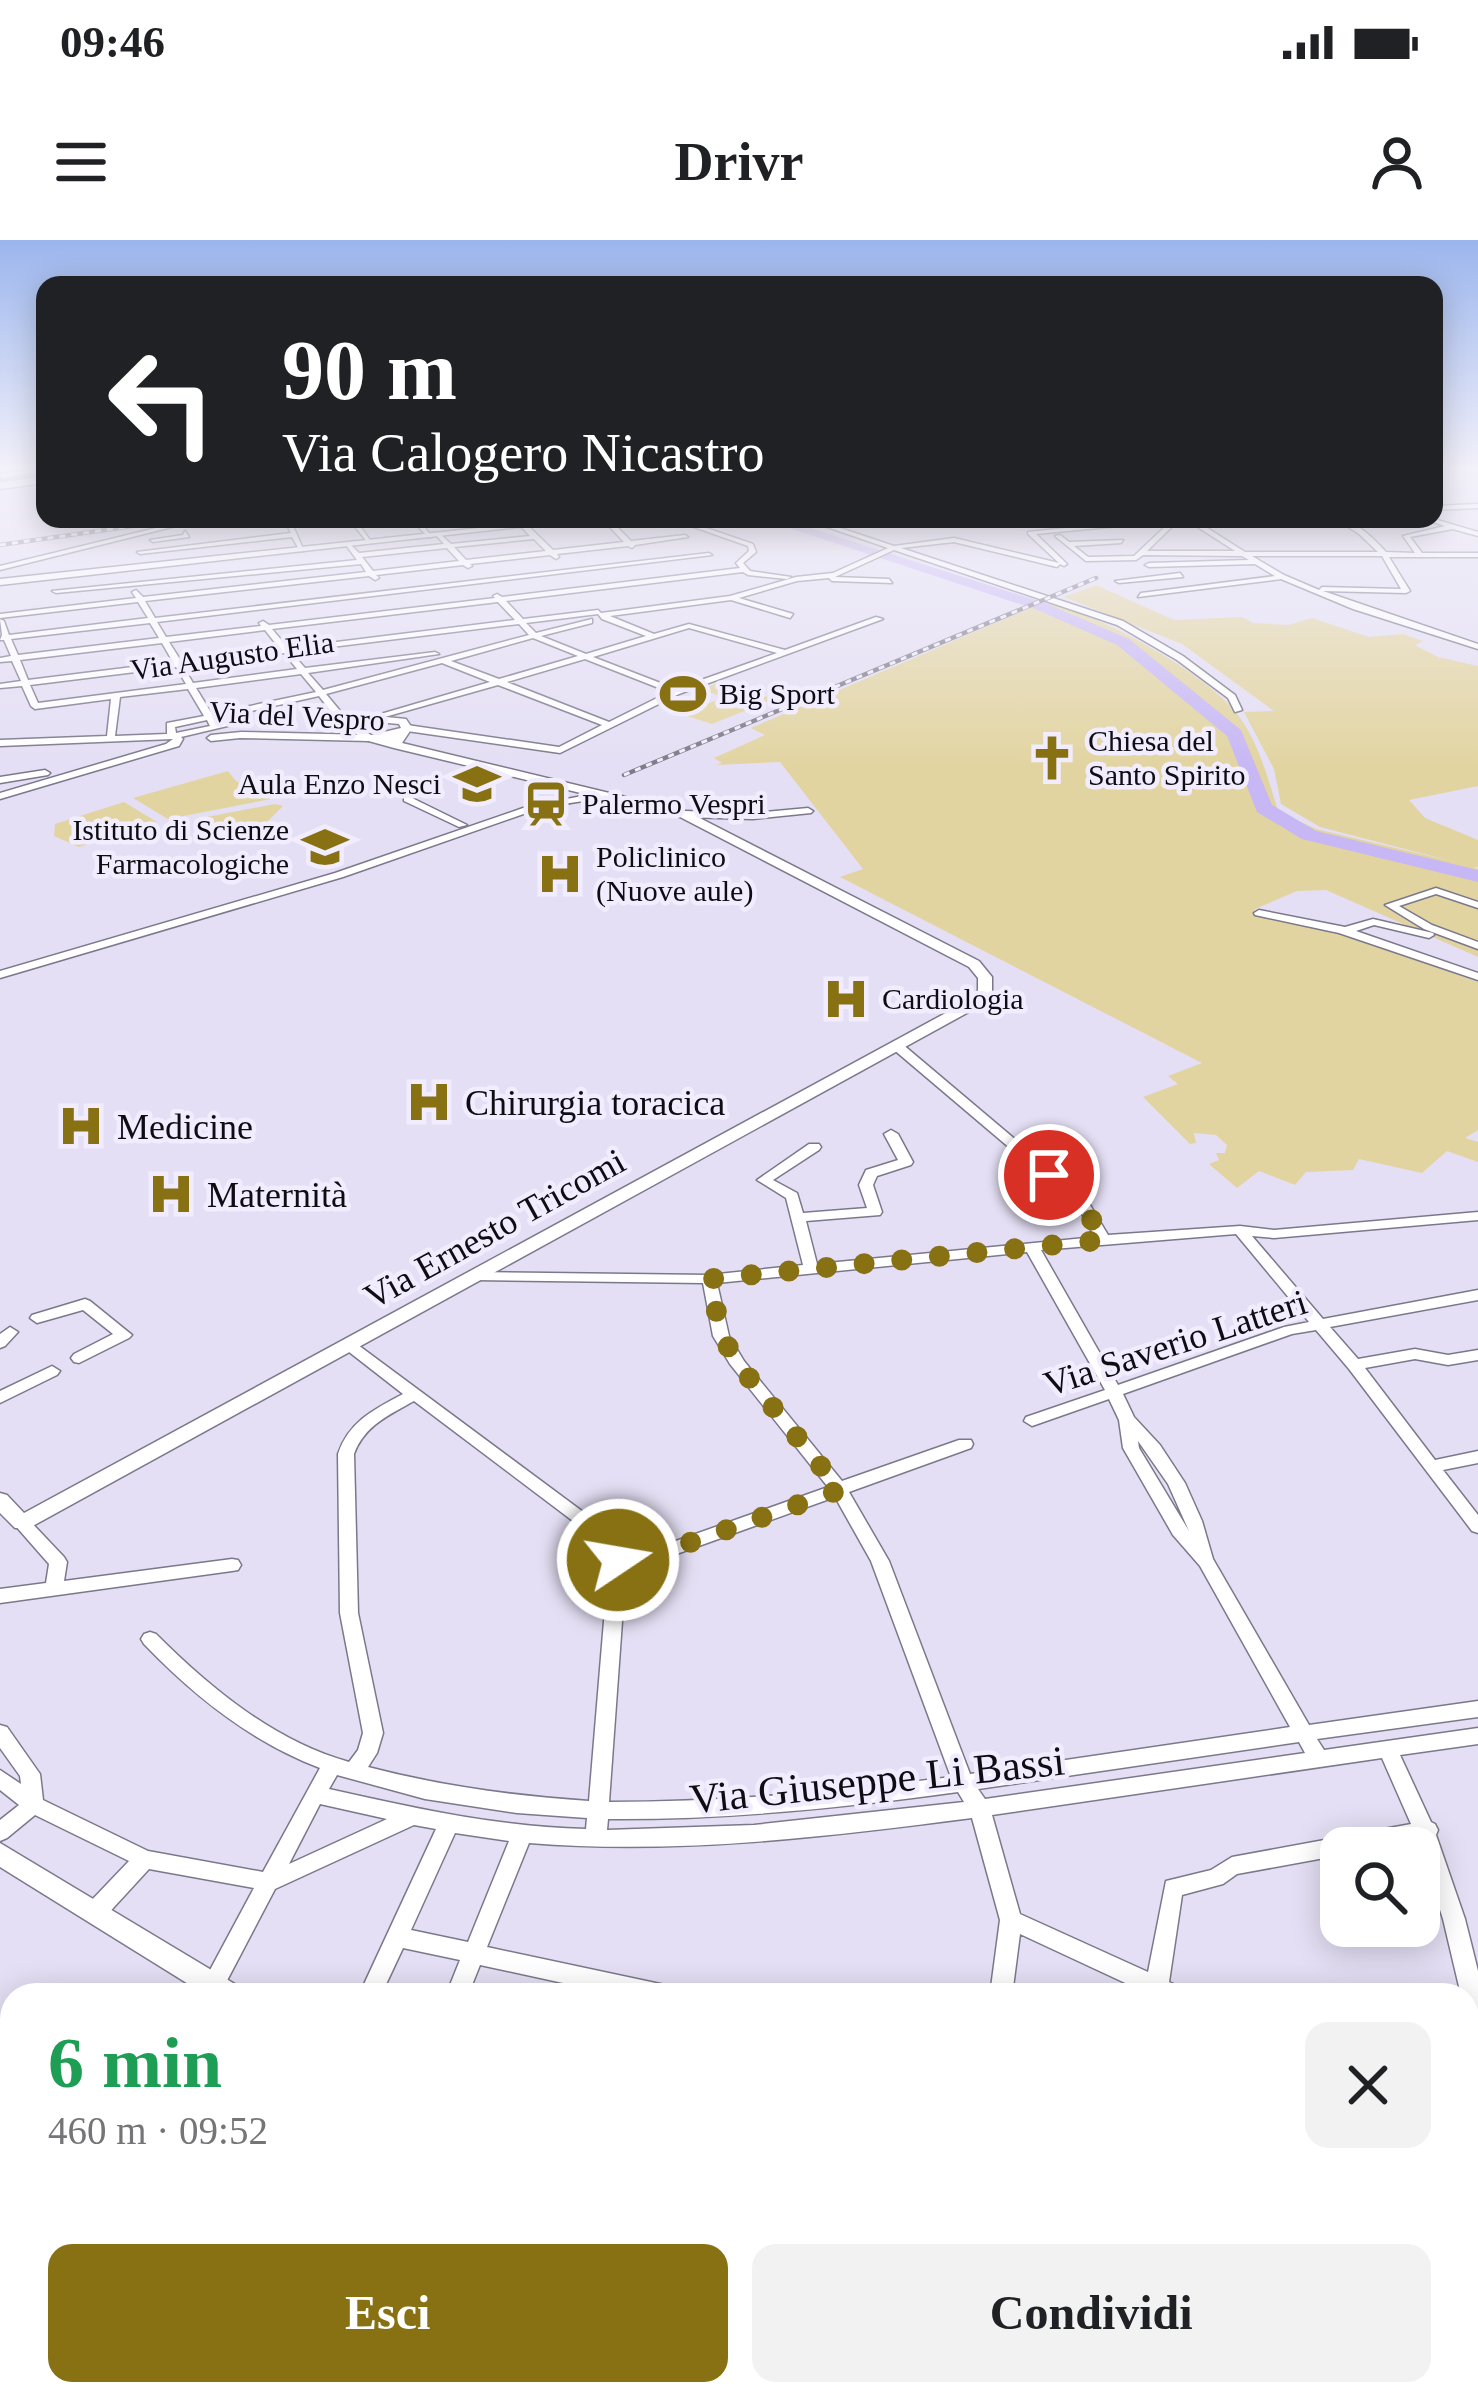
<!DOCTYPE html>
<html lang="it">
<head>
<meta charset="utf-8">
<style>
	:root { --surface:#fff; --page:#f2f2f2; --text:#202124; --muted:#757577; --accent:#887113 }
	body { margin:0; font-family:"Times New Roman",serif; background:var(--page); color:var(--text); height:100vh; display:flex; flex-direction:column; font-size:45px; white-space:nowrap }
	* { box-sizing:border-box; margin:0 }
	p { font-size:39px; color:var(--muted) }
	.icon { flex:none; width:66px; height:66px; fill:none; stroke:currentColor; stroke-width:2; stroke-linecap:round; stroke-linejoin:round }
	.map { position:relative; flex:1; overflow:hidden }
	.side { position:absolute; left:0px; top:1743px; width:1479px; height:423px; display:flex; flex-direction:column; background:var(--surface); border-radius:36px 36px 0 0; box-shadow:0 6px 30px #0003 }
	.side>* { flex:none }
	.banner { position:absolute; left:36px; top:36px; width:1407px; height:252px; border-radius:24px; box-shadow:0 6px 30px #0003; background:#202124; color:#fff; overflow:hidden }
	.tools { position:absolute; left:1320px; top:1587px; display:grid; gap:24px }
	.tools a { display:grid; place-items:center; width:120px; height:120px; border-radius:24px; background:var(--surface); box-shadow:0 6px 30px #0003; font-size:60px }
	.pin { position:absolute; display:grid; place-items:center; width:102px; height:102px; color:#fff; margin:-51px; border:6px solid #fff; border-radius:50%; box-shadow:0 3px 12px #0007 }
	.me { position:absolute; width:132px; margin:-66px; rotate:78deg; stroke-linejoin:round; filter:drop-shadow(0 0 9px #0008) }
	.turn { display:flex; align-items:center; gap:42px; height:252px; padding:0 48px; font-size:54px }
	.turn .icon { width:156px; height:156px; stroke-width:2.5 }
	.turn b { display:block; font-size:84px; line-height:102px }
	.round { display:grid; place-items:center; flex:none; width:126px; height:126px; border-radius:24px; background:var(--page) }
	.head { display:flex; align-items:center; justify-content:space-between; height:204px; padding:0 48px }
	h1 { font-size:72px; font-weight:700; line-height:90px; color:#1e9e55 }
	.action { display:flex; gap:24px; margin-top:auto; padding:24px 48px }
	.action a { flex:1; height:138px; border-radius:24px; background:var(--accent); color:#fff; font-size:48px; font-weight:700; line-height:138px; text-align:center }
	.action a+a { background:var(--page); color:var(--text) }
	.status { display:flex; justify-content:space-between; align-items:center; height:84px; padding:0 60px; background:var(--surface); direction:ltr }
	.status svg { height:33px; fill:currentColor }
	header { display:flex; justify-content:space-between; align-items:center; height:156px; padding:0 48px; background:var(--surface); font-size:54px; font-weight:700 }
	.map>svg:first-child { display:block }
	.green { fill:#e2d4a0 }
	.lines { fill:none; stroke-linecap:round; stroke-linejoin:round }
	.river { fill:#c7b7f4; fill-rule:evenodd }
	.minor-casing { stroke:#7c788b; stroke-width:3 }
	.tertiary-casing { stroke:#7c788b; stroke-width:3 }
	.minor { fill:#fff; fill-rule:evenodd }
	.tertiary { fill:#fff; fill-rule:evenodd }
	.tram { stroke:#7e7b89; stroke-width:3 }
	.rail-casing { stroke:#7e7b89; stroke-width:4.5 }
	.rail { stroke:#f1edfe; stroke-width:3; stroke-dasharray:6; stroke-linecap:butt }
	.route { stroke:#887113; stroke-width:21; stroke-dasharray:0 37.8 }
	.labels { text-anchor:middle; stroke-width:9; stroke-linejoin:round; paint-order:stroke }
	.far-street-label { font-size:30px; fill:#0e0d13; stroke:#f1edfe }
	.far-poi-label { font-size:30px; fill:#0e0d13; stroke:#f1edfe; text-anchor:start }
	.poi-label { font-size:36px; fill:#0e0d13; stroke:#f1edfe; text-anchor:start }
	.street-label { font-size:36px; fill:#0e0d13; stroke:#f1edfe }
	.near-street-label { font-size:42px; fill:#0e0d13; stroke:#f1edfe }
</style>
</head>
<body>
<div class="status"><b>09:46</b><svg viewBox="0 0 49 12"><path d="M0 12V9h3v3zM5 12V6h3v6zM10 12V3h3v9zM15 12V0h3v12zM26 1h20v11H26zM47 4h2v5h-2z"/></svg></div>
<header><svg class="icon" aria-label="menu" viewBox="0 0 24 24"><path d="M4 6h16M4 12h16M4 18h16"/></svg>Drivr<svg class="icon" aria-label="person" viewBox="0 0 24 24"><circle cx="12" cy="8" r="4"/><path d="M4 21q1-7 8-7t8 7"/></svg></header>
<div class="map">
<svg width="1478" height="2164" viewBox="0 0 1478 2164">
	<rect width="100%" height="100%" fill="#e4dff4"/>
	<g class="green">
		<path d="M1096 345 1174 380 1242 377 1253 383 1288 385 1312 378 1369 397 1403 394 1423 401 1415 405 1438 417 1478 426V546L1409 560 1425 578 1478 600V627H1474L1478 629V717L1326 650 1297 651 1255 669 1253 674 1335 690 1478 742V890L1465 898 1478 902V922L1447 911 1422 933 1359 919 1353 930 1306 932 1295 945 1259 931 1237 948 1209 924 1219 920 1216 913H1225L1227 905 1216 895 1194 893 1196 903 1190 904 1143 857 1178 844 1168 836 1202 823 840 637 863 629 780 522 716 525 722 523 714 518 765 495 751 488 1042 363C1093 369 1201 431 1234 470 1257 497 1268 538 1278 571L1316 589 1459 623 1320 587 1281 564 1274 529 1244 472 1274 471 1182 404 1064 357Z"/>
		<path d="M719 442 774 459 712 484 681 474 725 457 701 450Z"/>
		<path d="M228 531 236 541 271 559 168 579 133 558Z"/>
		<path d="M124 562 157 582 79 607 54 596 55 584Z"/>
		<path d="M275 564 283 566 262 587 261 600 243 604 196 579Z"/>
	</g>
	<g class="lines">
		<path class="river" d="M762 279H782L1045 363 1129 399 1241 490 1272 565 1316 591 1478 630V642L1302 599 1257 572 1227 496 1117 405 1035 369Z"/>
		<g class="minor-casing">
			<g id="minor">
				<path d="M45 227V231L0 238V234Z"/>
				<path d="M1434 227H1440L1434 230Z"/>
				<path d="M45 239V243L0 249V245Z"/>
				<path d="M1478 264V268L1434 270V266Z"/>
				<path d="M193 279H204L0 330V326Z"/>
				<path d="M284 279H290L304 311H300L292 297 140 314 137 312 291 293Z"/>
				<path d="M349 279H355L372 303H368Z"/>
				<path d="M411 279H418L432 297H428Z"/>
				<path d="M514 279H521L553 310 624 302 602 279H609L631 301 685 295 688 297 635 305 632 308 628 306 557 314 559 317 556 319 550 315 470 324 472 326 468 328 463 325 376 335 379 338 375 340 369 336 145 361 155 378 709 313 712 315 157 382 166 397 261 386 259 383 263 381 269 385 495 358 493 356 497 354 502 357 740 328 736 323 749 311 748 306 671 279H680L753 304 756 312 743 323 750 331 791 337 787 339 748 335 743 332 506 361 523 379 598 370 601 373 730 356 796 337 833 333 888 308 804 279H813L894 306 954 298 1059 323 1028 294V292L1153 279H1180L1147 311H1235L1185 279H1193L1245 312H1378L1359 294 1336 279C1356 280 1373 298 1386 312L1415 313 1403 296 1445 286 1424 279H1434L1478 292V296L1453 289 1410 297 1422 313H1478V317H1389L1410 351 1406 353 1323 351 1478 404V409L1353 369 1281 339 1138 357 1141 353 1275 336 1255 324 1149 327 1145 325 1149 323 1249 320 1242 316 1143 315 1136 320 1086 321 1055 296 1060 295 1069 302 1123 300 1121 303 1074 306 1088 317 1134 316 1171 281 1036 294 1067 324 1064 326 1060 324 1057 327 954 302 901 308 1123 381 1183 416 1235 455 1242 470 1235 472 1228 458 1177 420 1117 385 894 310 835 337 889 339 892 343 832 341 829 338 797 341 739 358 793 374 790 378 731 360 610 376 654 394 689 384 785 410 876 377 883 379 679 454 560 513 407 491 403 488 407 485 559 507 602 485 498 445 367 482V478L490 442 442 423 326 454 346 478 357 484V488C339 487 330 470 319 456L215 479 218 484 236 480 240 483 181 497 183 499 179 506 0 559V553L166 504 173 499 0 506V500L107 496 111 459 35 469 31 466 22 446 0 448V444L21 441 12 421 0 422V418L11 416 4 400H0L2 395 0 379 4 381 9 395 148 378 138 362 0 378V374L136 358 132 352 136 350 143 357 366 332 361 324 56 353 52 351 357 320 346 305 349 303 359 313 444 304 436 295 439 293 451 304 530 296ZM534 299 546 311 466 320 454 307ZM447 308 459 321 373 331 362 317ZM1252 316H1382L1401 349 1322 347 1319 350 1284 335ZM498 362 515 380 288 408 272 389ZM598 374 602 379 646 396 586 414 541 396 592 383V379L536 393 526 383ZM150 383 159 398 18 415 11 399ZM519 384 529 395 323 450 308 433 439 414 435 412 305 428 291 412ZM689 388 777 413 676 449 593 417ZM265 390 280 409 181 421 169 402ZM533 398 578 416 499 439 451 421ZM162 403 173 422 28 440 20 420ZM284 413 297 429 193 443 183 426ZM585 419 669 452 609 482 507 442ZM176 427 186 444 38 463 30 445ZM301 434 316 452 212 474 196 448ZM188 449 204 476 167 483V494L115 496 120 457ZM207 480 210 486 176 493 175 487Z"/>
				<path d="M899 279H907L909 281 906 283Z"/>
				<path d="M1008 279H1016L1019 282 1014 283Z"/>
				<path d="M185 291 189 297 153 302 150 300 183 295Z"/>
				<path d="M1180 333 1183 337 1119 343 1115 341Z"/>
				<path d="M241 492 369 495 373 498 369 501 240 498 211 501 207 498 211 495Z"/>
				<path d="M45 530 50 533 48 535 0 543V537Z"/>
				<path d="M587 555H615L620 558C609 561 599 560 587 561 569 562 550 567 532 571L343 637 0 738V731L335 633 526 567Z"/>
				<path d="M404 557H410L467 585 459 587 404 561Z"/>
				<path d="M808 568 813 571 811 573 753 579 684 577 679 574 684 571 753 573Z"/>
				<path d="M1436 648 1478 662V668L1436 654 1399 666 1432 685 1478 702V709L1424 689 1385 665Z"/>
				<path d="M1259 670 1345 687 1373 679 1433 693 1434 695 1429 698 1374 685 1356 691 1478 733V740L1339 693 1255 675 1254 673Z"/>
				<path d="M897 802 901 803 1087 960 1108 995 1240 986 1274 990 1478 972V980L1274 998 1252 996 1323 1079 1478 1050V1060L1330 1087 1358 1119 1415 1109 1448 1115 1478 1110V1120L1448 1125 1415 1119 1365 1128 1435 1220 1478 1211V1223L1443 1230 1478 1275V1293L1472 1291 1349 1129 1316 1090 1292 1094 1123 1154 1134 1177 1160 1205 1185 1243 1202 1281 1213 1319 1309 1485 1478 1461V1477L1317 1499 1324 1510 1478 1488V1504L1400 1515 1431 1582 1435 1584 1438 1590 1436 1595 1465 1679 1478 1731V1799L1470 1795 1467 1789V1755H1461L1443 1679 1418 1601 1378 1608H1341V1615L1237 1634 1223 1644 1182 1655 1169 1742 1182 1748 1185 1755H1151L1020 1694 1012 1755H990L1000 1680 972 1578C825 1597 677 1615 529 1603L487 1707 665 1745 673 1748 676 1755H618L480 1725 468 1755H446L460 1720 403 1708 381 1755H359L436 1589 414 1585 275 1649 221 1752 213 1755 205 1752 202 1745 254 1648 149 1629 104 1678 96 1680 88 1678 85 1671 88 1664 129 1621 35 1575 7 1598 0 1601V1580L19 1565 0 1550V1530L21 1544 20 1536 0 1508V1485L7 1487 40 1534 43 1560 148 1611 263 1632 320 1528C251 1502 194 1456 144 1404L141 1399 144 1394 150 1392 156 1394C210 1448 274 1501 349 1522L358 1510 363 1493 340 1373 338 1214C349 1181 375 1169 403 1154L344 1108 341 1105 344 1102H354L625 1303 627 1314H639L828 1247 730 1124 713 1096 703 1043 476 1040 469 1036 476 1032 709 1035 803 1025 786 958 757 940 809 904H819L821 907 819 910 773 940 797 953 803 973 867 968 859 945 866 930 898 920 884 894 891 890 898 894 913 922 911 925 877 936 873 945 882 972 880 975 806 981 817 1024 1095 997 1077 965 893 809V803ZM1236 994 1309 1082 1284 1087 1118 1145 1041 1010ZM1027 1012 1105 1150 1026 1177 1024 1181 1032 1186 1109 1159 1119 1180 1123 1208 1173 1295 1200 1326 1290 1487 970 1534 889 1321 849 1252 971 1208 973 1204 971 1200H959L842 1241 744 1121 729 1096 717 1043ZM414 1161 610 1309 589 1561C513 1556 441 1546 368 1527L377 1513 383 1493 358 1373 354 1214C364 1186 389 1175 414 1161ZM1138 1201 1168 1244 1189 1291 1139 1208ZM835 1257 871 1321 951 1537C837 1552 724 1562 609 1562L626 1326 646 1325ZM1299 1502 1305 1513 985 1559 978 1549ZM1382 1518 1411 1584 1232 1617 1211 1630 1166 1641 1148 1732 1020 1674 992 1575ZM337 1535 425 1559 517 1573 587 1578 586 1589C498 1587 414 1568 329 1549ZM958 1552 964 1562 754 1585 607 1590 608 1579C725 1580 842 1568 958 1552ZM320 1564 387 1579 289 1624ZM455 1593 509 1601 468 1702 411 1690Z"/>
				<path d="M85 1059 90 1061 132 1095 129 1098 79 1123 74 1122 71 1118 74 1114 113 1094 83 1070 37 1083 30 1078 32 1075Z"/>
				<path d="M10 1087 18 1092 5 1106 0 1108V1094Z"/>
				<path d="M52 1126 60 1131 57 1135 0 1163V1151Z"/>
				<path d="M22 1277 28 1279 64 1317 67 1322 64 1341 232 1319 238 1320 241 1325 238 1330 232 1331 0 1363V1349L46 1343 49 1324 13 1283 16 1279Z"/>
				<path d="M1478 1855V1902L1467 1899V1860Z"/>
				<path d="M12 1911V1940L0 1947V1918Z"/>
				<path d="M0 2043 12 2050V2081L0 2074Z"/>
				<path d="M81 2154H112L116 2164H85Z"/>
				<path d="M1378 2154H1404L1403 2164H1377Z"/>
			</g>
		</g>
		<g class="tertiary-casing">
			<g id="tertiary">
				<path d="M45 235V239L0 245V241Z"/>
				<path d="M564 279H590L0 345V339Z"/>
				<path d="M376 476 406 479 412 488 402 503 688 572 979 721 992 737V752L976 768 29 1288H15L0 1273V1253L7 1255 24 1273 966 762 978 751V738L969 727 680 577 394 508 365 500 348 488ZM377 482 399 484 401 488 371 495 361 489Z"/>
				<path d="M0 1603 238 1746 242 1755H206L0 1627Z"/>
				<path d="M874 2154H906L904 2164H872Z"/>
				<path d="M918 2154H950L947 2164H915Z"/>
				<path d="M1280 2154H1336L1340 2164H1284Z"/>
			</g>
		</g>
		<use href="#minor" class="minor"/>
		<use href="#tertiary" class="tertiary"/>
		<path class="tram" d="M0 241 45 235"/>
		<g class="rail-casing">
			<g id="rail">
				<path d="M0 305 182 279"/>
				<path d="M624 535 1096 338"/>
			</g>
		</g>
		<use href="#rail" class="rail"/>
	</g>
	<linearGradient id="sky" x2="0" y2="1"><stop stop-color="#9bb5ed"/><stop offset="0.43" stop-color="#f3f1fa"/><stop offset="1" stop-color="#f3f1fa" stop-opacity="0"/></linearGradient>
	<rect width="1478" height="530" fill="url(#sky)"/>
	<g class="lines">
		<path class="route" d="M618 1320H640L840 1250 738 1124 722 1096 709 1039 1104 1000 1082 964 1049 935"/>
	</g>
	<defs>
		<g id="stadium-bare" transform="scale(3.6)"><path d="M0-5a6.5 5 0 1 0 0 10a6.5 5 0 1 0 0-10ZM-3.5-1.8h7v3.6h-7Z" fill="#887113" stroke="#f1edfe" stroke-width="2.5" paint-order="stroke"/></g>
		<g id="church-bare" transform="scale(3.6)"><path d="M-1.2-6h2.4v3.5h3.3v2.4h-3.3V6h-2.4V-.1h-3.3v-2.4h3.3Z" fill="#887113" stroke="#f1edfe" stroke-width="2.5" paint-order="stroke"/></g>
		<g id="university-bare" transform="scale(3.6)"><path d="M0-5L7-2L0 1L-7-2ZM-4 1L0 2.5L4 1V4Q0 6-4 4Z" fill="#887113" stroke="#f1edfe" stroke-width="2.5" paint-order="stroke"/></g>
		<g id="station-bare" transform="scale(3.6)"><path d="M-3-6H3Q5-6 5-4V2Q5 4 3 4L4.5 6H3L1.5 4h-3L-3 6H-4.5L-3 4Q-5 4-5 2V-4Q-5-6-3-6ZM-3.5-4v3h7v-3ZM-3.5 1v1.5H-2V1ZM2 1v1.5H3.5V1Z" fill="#887113" stroke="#f1edfe" stroke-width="2.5" paint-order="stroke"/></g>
		<g id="hospital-bare" transform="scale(3.6)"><path d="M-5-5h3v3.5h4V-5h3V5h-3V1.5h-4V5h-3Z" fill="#887113" stroke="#f1edfe" stroke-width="2.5" paint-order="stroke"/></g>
	</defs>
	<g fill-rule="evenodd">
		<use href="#stadium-bare" x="683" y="454"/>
		<use href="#church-bare" x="1052" y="518"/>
		<use href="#university-bare" x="477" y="544"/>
		<use href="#station-bare" x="546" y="564"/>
		<use href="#university-bare" x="325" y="607"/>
		<use href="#hospital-bare" x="560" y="634"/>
		<use href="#hospital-bare" x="846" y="759"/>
		<use href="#hospital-bare" x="429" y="862"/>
		<use href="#hospital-bare" x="81" y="886"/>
		<use href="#hospital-bare" x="171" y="954"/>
	</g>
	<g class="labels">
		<g class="far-street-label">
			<text transform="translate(232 416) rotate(-8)" y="10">Via Augusto Elia</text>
			<text transform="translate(297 476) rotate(3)" y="10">Via del Vespro</text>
		</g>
		<g class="far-poi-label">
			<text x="719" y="464">Big Sport</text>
			<text x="1088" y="511">Chiesa del<tspan x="1088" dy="34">Santo Spirito</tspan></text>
			<text x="441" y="554" text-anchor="end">Aula Enzo Nesci</text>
			<text x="582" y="574">Palermo Vespri</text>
			<text x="289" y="600" text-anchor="end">Istituto di Scienze<tspan x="289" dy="34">Farmacologiche</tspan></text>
			<text x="596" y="627">Policlinico<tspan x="596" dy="34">(Nuove aule)</tspan></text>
			<text x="882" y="769">Cardiologia</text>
		</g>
		<g class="poi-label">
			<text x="465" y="875">Chirurgia toracica</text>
			<text x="117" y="899">Medicine</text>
			<text x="207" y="967">Maternità</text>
		</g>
		<g class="street-label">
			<text transform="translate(494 988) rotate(-29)" y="13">Via Ernesto Tricomi</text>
			<text transform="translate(1175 1102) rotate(-18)" y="13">Via Saverio Latteri</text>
		</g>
		<g class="near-street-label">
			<text transform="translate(877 1539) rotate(-6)" y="15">Via Giuseppe Li Bassi</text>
		</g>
	</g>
</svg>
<div class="tools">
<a><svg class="icon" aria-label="search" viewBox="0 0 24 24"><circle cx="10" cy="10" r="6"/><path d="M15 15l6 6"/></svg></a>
</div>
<div class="pin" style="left:1049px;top:935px;background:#d93025"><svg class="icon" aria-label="arrive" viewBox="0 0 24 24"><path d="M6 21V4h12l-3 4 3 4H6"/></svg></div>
<svg class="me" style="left:618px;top:1320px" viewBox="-20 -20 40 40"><circle r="17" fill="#887113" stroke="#fff" stroke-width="3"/><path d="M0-11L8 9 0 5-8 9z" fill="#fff"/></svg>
<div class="banner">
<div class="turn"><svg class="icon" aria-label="left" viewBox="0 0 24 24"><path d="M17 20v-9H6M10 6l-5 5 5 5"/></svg><div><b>90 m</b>Via Calogero Nicastro</div></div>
</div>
<section class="side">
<div class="head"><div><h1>6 min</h1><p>460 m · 09:52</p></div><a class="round"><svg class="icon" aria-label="close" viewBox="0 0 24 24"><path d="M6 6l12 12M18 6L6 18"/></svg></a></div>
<div class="action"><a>Esci</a><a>Condividi</a></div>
</section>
</div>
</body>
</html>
